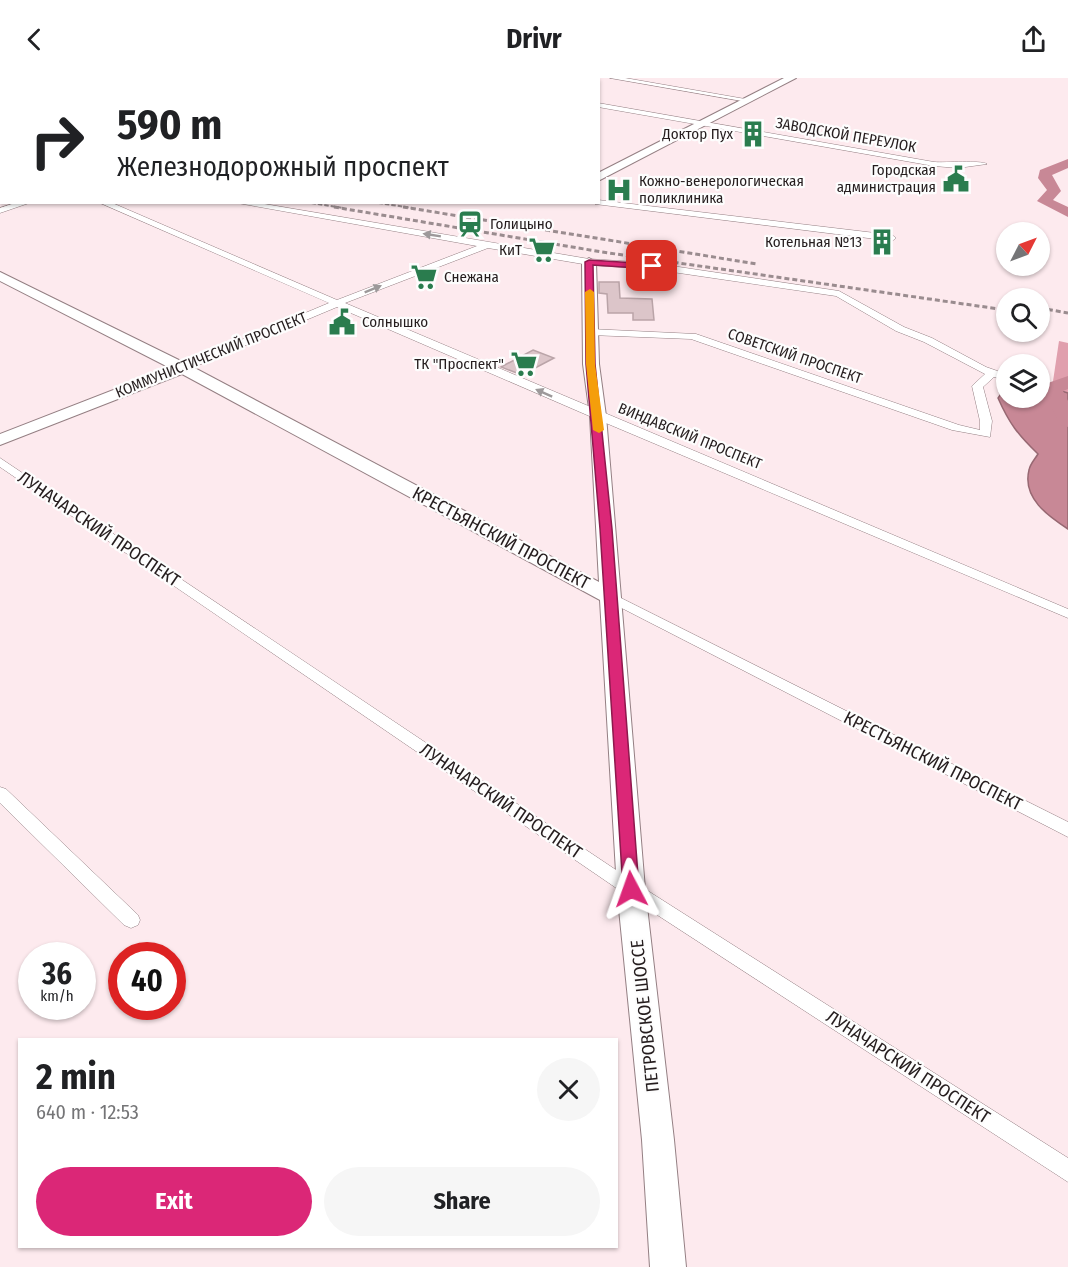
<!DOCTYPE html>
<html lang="en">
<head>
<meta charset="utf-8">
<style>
	:root { --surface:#fff; --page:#f6f6f6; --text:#202124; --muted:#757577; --accent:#db2777 }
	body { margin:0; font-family:"Fira Sans Condensed",sans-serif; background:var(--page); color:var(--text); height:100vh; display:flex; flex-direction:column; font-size:22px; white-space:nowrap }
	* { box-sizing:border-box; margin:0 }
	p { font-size:20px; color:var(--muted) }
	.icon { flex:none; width:33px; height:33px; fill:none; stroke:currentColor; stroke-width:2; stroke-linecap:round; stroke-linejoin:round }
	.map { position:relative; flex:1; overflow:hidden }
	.side { position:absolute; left:18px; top:960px; width:600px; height:210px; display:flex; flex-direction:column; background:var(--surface); border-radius:0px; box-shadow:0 2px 4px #0004 }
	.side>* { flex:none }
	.guide { position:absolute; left:0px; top:0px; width:600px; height:126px; box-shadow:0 2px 4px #0004; background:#fff; color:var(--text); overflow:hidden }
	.needle { width:39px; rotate:48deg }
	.fabs { position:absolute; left:996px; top:144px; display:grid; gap:12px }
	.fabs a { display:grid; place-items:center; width:54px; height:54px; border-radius:50%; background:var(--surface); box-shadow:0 2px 4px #0004; font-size:30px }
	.speed { position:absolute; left:18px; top:864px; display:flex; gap:12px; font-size:30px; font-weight:700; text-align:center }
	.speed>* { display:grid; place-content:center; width:78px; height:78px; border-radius:50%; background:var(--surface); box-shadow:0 2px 4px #0004; line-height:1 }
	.speed small { font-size:15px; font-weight:400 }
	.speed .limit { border:9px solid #d22; background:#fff; color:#111 }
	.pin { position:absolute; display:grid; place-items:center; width:51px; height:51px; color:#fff; margin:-26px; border-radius:12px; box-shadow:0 3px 9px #0006 }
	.me { position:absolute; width:66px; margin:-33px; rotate:356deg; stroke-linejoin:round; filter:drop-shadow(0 0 4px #0008) }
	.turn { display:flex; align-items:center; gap:21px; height:126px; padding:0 18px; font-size:27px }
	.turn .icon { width:78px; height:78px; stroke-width:2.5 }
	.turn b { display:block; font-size:42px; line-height:51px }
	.round { display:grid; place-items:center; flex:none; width:63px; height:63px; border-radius:32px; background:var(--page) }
	.head { display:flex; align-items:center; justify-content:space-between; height:102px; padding:0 18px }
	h1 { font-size:36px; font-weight:700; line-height:45px }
	.cta { display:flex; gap:12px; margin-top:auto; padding:12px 18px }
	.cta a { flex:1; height:69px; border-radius:36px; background:var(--accent); color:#fff; font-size:24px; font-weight:700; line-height:69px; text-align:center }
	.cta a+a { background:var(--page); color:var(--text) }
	header { display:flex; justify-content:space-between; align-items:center; height:78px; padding:0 18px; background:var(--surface); font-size:27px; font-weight:700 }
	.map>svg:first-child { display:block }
	.forest { fill:#e09fad }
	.water { fill:#c88896; stroke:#976872; stroke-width:1.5 }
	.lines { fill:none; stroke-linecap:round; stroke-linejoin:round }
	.river { fill:#c88896; fill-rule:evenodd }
	.building { fill:#dcc5c9; stroke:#baa4a8; stroke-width:1.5 }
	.street-casing { stroke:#947f83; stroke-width:1 }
	.secondary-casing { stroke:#947f83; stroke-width:2 }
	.street { fill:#fff; fill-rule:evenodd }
	.secondary { fill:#fff; fill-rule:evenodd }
	.rail-far1 { stroke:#9a8c8f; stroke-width:2; stroke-dasharray:4.5 2; stroke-linecap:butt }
	.rail { stroke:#9a8c8f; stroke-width:3; stroke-dasharray:5 3; stroke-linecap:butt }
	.oneway { fill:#9d999a }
	.route { fill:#db2777; stroke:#8e194d; stroke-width:1.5 }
	.slow { fill:#f59e0b }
	.labels { text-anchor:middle; stroke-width:4.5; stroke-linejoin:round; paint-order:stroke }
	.far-poi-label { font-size:15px; fill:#251d1e; stroke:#fdfdfd; text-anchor:end }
	.far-street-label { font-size:15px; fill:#251d1e; stroke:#fdfdfd }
	.street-label { font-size:18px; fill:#251d1e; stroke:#fdfdfd }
</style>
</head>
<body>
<header><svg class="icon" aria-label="back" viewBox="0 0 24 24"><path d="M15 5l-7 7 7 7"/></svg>Drivr<svg class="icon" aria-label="share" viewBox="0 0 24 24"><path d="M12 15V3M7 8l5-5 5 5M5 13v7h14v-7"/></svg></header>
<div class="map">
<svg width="1068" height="1189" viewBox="0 0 1068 1189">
	<rect width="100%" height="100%" fill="#fdeaee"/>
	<path class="forest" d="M1059 263 1068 265V315L1052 310Z"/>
	<path class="water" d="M1005 310 1006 320H1040V310H1052L1068 315V451C1048 438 1022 420 1029 392 1030 386 1035 381 1038 376 1018 357 1009 345 998 320Z"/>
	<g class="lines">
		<g class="river">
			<path d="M1068 81V90L1052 97 1061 113 1053 122 1068 129V139L1037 123 1047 112 1038 100 1040 92Z"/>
			<path d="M1068 298V311L1063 313 1068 323V349L1061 347 1058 343 1042 310 1045 306Z"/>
		</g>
	</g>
	<g class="building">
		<path d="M599 204H619L620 220 652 221 654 242H633V235H608L607 216 599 215Z"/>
		<path d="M533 272 554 280 522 297 501 289Z"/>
	</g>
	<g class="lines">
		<g class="street-casing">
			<g id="street">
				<path d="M46 0H53L54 2H47Z"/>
				<path d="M253 0H272L249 2Z"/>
				<path d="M453 0 467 2H455Z"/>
				<path d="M610 0H625L751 22 748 24Z"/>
				<path d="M598 25 934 84C946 85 980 82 987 86L958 90 934 88 598 29Z"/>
				<path d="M598 122 892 157 896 160 892 163 595 126 598 124Z"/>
				<path d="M18 124H32L0 135V130Z"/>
				<path d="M98 124H110L337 222 477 168 232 124H253L589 181 652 185 839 213 904 249 932 260 986 289 1006 296V302L994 299 983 309 992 343 990 359 952 352 691 261 590 257 585 254 590 251 696 256 959 347 980 352V343L972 308 985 296 924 264 896 253 836 218 652 191 589 187 488 170 345 225 1068 531V540L594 340 337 229 187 292H179V288L329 225Z"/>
				<path d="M0 380 637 806 1068 1080V1104L625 816 0 389Z"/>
				<path d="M611 515 1068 744V759L606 522 604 519Z"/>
				<path d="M0 709 6 711 138 837 140 842 138 847 131 850 124 847 0 725Z"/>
			</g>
		</g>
		<g class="secondary-casing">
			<g id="secondary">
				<path d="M784 0H796L598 103V95Z"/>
				<path d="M589 180 596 184 599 286 606 338 645 811 674 1062 686 1189H650L642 1062 617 811 600 522 182 296 0 367V356L170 290 0 203V194L189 287 599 504 590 338 583 286 582 184Z"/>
			</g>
		</g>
		<use href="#street" class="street"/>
		<use href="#secondary" class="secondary"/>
		<g class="rail-far1">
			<path d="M0 9 2 12"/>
			<path d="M305 124 343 130"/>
			<path d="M372 124 412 130"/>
		</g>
		<g class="rail">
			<path d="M334 129 602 174 1006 232"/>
			<path d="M403 129 757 186"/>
			<path d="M1040 230 1068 235"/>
		</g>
	</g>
	<defs><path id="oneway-solid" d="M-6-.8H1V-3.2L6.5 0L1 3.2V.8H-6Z" transform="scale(1.5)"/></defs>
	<g class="oneway">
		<use href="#oneway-solid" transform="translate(432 157) rotate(-171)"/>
		<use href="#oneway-solid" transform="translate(373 211) rotate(-22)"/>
		<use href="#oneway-solid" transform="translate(544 315) rotate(-156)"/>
	</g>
	<path class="route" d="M589 182 652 186 656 188 652 191 593 187 595 286 612 451 639 811 637 816 631 817 625 816 623 811 600 451 586 286 585 184Z"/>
	<path class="slow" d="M590 211 594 214 595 286 604 352 599 355 593 352 586 286 585 214Z"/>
	<defs>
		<g id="building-bare" transform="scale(2.07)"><path d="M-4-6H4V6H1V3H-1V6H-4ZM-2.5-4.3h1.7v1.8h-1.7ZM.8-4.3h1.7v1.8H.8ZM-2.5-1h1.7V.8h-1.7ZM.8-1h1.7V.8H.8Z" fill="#2a7c4e" stroke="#fdfdfd" stroke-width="2.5" paint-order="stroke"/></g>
		<g id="civic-bare" transform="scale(2.07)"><path d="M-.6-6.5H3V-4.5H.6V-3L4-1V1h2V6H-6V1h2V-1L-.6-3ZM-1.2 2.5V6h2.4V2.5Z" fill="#2a7c4e" stroke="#fdfdfd" stroke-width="2.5" paint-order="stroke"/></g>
		<g id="hospital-bare" transform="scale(2.07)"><path d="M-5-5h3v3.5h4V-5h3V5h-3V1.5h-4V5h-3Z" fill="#2a7c4e" stroke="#fdfdfd" stroke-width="2.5" paint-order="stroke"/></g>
		<g id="station-bare" transform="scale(2.07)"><path d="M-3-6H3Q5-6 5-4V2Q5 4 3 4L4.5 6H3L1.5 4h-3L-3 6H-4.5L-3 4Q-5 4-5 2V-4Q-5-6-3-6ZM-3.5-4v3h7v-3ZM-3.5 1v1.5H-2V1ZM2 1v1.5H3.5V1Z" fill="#2a7c4e" stroke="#fdfdfd" stroke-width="2.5" paint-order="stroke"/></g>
		<g id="supermarket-bare" transform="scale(2.07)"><path d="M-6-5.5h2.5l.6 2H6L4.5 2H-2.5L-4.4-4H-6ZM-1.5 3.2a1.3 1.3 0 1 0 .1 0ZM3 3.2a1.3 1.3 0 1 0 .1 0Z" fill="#2a7c4e" stroke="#fdfdfd" stroke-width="2.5" paint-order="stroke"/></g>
	</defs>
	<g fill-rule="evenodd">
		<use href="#building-bare" x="753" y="56"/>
		<use href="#civic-bare" x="956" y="101"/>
		<use href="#hospital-bare" x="619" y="112"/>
		<use href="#station-bare" x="470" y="146"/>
		<use href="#building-bare" x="882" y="164"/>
		<use href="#supermarket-bare" x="542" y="172"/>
		<use href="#supermarket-bare" x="424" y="199"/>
		<use href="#civic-bare" x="342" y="244"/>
		<use href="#supermarket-bare" x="524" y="286"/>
	</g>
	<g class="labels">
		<g class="far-poi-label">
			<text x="733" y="61">Доктор Пух</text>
			<text x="936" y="97">Городская<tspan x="936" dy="17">администрация</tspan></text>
			<text x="639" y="108" text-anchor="start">Кожно-венерологическая<tspan x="639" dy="17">поликлиника</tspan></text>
			<text x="490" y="151" text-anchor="start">Голицыно</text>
			<text x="862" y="169">Котельная №13</text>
			<text x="522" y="177">КиТ</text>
			<text x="444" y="204" text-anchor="start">Снежана</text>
			<text x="362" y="249" text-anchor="start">Солнышко</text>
			<text x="504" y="291">ТК "Проспект"</text>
		</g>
		<g class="far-street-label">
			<text transform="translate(846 57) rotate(10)" y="5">ЗАВОДСКОЙ ПЕРЕУЛОК</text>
			<text transform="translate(211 277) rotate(-22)" y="5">КОММУНИСТИЧЕСКИЙ ПРОСПЕКТ</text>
			<text transform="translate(795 278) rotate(19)" y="5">СОВЕТСКИЙ ПРОСПЕКТ</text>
			<text transform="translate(690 358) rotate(22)" y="5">ВИНДАВСКИЙ ПРОСПЕКТ</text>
		</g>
		<g class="street-label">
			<text transform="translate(99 451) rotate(34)" y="6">ЛУНАЧАРСКИЙ ПРОСПЕКТ</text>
			<text transform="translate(501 460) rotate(28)" y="6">КРЕСТЬЯНСКИЙ ПРОСПЕКТ</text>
			<text transform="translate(933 683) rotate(27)" y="6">КРЕСТЬЯНСКИЙ ПРОСПЕКТ</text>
			<text transform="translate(501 723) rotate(34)" y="6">ЛУНАЧАРСКИЙ ПРОСПЕКТ</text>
			<text transform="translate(645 938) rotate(-96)" y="6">ПЕТРОВСКОЕ ШОССЕ</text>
			<text transform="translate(908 989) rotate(33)" y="6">ЛУНАЧАРСКИЙ ПРОСПЕКТ</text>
		</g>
	</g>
</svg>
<div class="fabs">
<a><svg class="needle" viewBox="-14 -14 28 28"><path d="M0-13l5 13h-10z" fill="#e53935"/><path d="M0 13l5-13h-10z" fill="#757577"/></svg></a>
<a><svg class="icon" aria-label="search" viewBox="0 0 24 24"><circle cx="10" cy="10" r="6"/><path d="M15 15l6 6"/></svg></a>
<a><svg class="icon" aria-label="layers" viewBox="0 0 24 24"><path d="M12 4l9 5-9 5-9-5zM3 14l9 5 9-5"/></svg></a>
</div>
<div class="speed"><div>36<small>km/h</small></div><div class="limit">40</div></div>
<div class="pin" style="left:652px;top:188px;background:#d93025"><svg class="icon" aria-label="arrive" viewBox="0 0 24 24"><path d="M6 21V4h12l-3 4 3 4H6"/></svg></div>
<svg class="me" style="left:631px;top:811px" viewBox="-20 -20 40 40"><path d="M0-17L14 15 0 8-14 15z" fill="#db2777" stroke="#fff" stroke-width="4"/></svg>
<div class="guide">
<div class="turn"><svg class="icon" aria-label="right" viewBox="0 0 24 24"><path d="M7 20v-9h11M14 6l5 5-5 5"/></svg><div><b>590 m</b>Железнодорожный проспект</div></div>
</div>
<section class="side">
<div class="head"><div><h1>2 min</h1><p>640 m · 12:53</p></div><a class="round"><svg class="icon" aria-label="close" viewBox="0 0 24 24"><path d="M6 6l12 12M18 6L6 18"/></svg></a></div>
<div class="cta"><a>Exit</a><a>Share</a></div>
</section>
</div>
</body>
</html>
